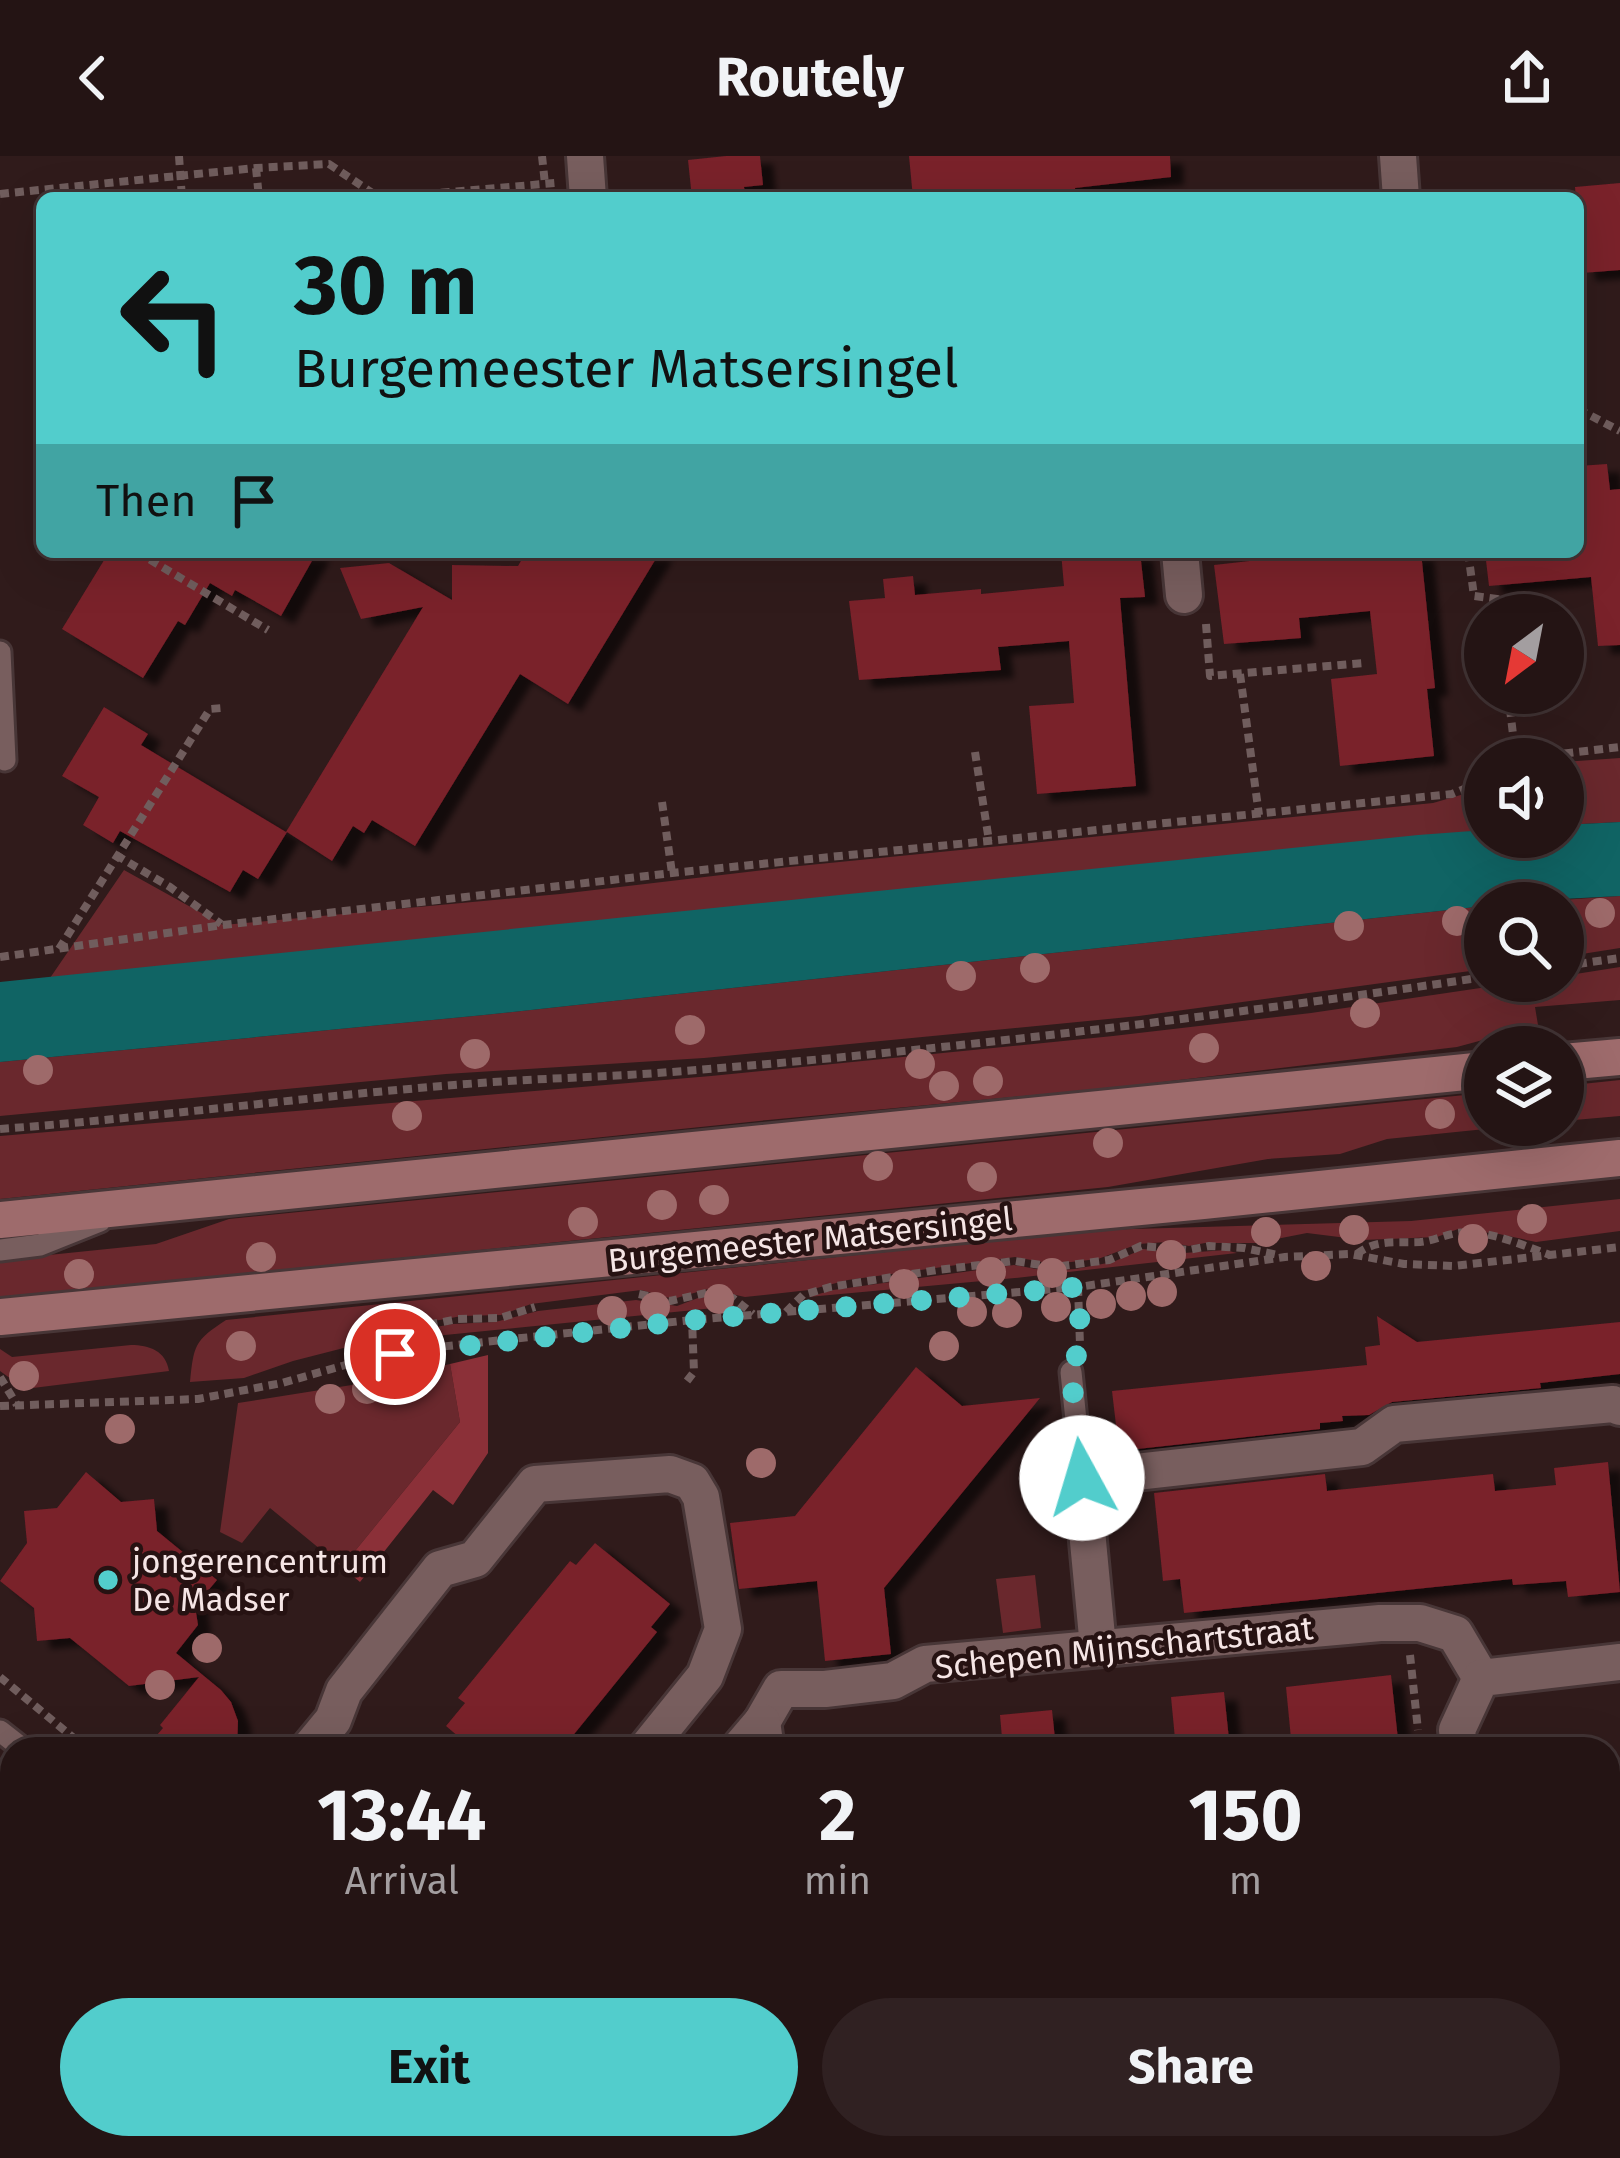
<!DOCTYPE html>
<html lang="en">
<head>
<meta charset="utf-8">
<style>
	:root { --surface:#241414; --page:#302122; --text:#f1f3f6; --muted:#a39ea0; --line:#413334; --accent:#52cdcc }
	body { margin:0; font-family:"Fira Sans",sans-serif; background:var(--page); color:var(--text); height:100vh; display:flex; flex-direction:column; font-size:45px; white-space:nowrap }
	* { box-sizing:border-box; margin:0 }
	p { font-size:39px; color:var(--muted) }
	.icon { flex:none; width:66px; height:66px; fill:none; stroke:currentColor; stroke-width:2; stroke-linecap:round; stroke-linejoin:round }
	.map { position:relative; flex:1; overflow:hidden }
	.details { position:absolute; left:0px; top:1581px; width:1620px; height:423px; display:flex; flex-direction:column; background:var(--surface); border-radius:36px 36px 0 0; box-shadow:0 12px 48px #0002,0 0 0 3px var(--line) }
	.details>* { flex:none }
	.top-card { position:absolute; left:36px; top:36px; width:1548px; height:366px; border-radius:18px; box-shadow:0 12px 48px #0002,0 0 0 3px var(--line); background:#52cdcc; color:#111; overflow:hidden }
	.needle { width:78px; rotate:212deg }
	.fabs { position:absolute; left:1464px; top:438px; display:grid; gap:24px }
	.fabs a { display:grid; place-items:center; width:120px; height:120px; border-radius:50%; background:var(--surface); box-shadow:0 12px 48px #0002,0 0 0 3px var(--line); font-size:60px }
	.pin { position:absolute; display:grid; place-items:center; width:102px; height:102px; color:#fff; margin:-51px; border:6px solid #fff; border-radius:50%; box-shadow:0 3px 12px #0007 }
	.me { position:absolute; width:132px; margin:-66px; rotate:354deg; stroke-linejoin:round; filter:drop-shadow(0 0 9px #0008) }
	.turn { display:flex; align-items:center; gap:42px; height:252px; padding:0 60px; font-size:54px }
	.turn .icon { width:156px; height:156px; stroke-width:2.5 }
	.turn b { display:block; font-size:84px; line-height:102px }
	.then { display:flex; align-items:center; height:114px; padding:0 60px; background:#0003; gap:24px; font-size:45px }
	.eta { display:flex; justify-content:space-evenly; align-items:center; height:204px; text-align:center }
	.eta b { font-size:72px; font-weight:700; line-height:84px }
	.action { display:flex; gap:24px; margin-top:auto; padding:24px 60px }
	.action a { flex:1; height:138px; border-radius:72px; background:var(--accent); color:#111; font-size:48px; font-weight:700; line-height:138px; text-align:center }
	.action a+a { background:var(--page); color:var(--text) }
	header { display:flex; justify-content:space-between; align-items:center; height:156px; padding:0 60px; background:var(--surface); font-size:54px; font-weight:700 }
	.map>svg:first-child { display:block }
	.green { fill:#6a282d }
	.forest { fill:#8b3038 }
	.water { fill:#106464 }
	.building { fill:#7a202a; filter:url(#shadow) }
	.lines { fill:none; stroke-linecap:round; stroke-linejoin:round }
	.lane-casing { stroke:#483637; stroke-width:27 }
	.street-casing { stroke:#483637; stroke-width:42 }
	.secondary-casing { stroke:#483637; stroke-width:42 }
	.path { stroke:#705d5d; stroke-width:8; stroke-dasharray:9 6; stroke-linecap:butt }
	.lane { stroke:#785e5e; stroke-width:21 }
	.street { stroke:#785e5e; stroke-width:36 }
	.secondary { stroke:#9e6b6c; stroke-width:36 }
	.tree { fill:#9e6a6a }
	.route { stroke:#52cdcc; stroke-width:21; stroke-dasharray:0 37.8 }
	.poi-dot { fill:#52cdcc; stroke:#261212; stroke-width:4.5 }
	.labels { text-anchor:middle; stroke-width:9; stroke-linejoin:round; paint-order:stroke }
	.street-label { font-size:33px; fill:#f5e5e5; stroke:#261212 }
	.poi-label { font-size:33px; fill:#f5e5e5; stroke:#261212; text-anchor:start }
</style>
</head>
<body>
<header><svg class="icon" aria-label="back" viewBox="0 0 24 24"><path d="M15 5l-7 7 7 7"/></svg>Routely<svg class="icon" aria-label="share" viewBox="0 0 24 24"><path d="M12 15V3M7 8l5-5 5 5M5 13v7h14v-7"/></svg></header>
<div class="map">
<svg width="1620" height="2002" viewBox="0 0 1620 2002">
	<defs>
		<filter id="shadow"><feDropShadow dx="13" dy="8" stdDeviation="3" flood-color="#0009"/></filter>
	</defs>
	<rect width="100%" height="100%" fill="#301b1b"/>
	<g class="green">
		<path d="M1620 602V666L1563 669V606Z"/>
		<path d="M1485 632V674L50 822 124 714 223 769 560 738 789 711 1433 647Z"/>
		<path d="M1620 740V792L1563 801V747H1515Z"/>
		<path d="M1485 750V813L1139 860 704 902 446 918 0 960V906L484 859Z"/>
		<path d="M1620 811V844L1535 851 1538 869 1457 891 1120 931 768 964 0 1043V980L711 920 1113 880 1311 857 1527 825H1563V820Z"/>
		<path d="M1620 924V960L1563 965V930Z"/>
		<path d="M1485 937V969H1525L1387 983 1340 998 1268 1003 1108 1031 0 1142V1104L156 1088 229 1063Z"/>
		<path d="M1620 1043V1075L1536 1086 1499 1078 1458 1073 1437 1081 1363 1084 1307 1077 1256 1087H1205L1189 1090 1167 1086 1138 1088 1098 1103 1053 1108 1015 1101 848 1124 809 1134 745 1141 708 1133 673 1143 641 1134 531 1148 501 1159 462 1160 389 1173 371 1185 293 1205 244 1222 190 1226C194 1189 194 1185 226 1164L1098 1074 1411 1065Z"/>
		<path d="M1143 1093 1184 1097 1225 1094 1237 1097 1015 1122 808 1141 833 1134 1014 1109 1047 1115 1075 1113 1113 1106Z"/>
		<path d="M714 1140 733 1146 734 1150 385 1185 394 1178 453 1168 495 1166 538 1155 636 1144 677 1150 698 1142Z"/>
		<path d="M131 1189C149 1189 166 1195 169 1215L25 1233 0 1215V1193L12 1201Z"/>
		<path d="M450 1208 460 1266 342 1411 270 1352 242 1387 220 1376 238 1247 358 1228Z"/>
		<path d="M1035 1419 1041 1472 1003 1477 996 1423Z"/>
	</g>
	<path class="forest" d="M488 1199V1297L453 1349 433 1334 360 1426 342 1411 460 1266 450 1208Z"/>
	<path class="water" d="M1620 666V740L1485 747V750L484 859 0 906V826L1418 679 1485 674V681H1563V669Z"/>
	<g class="building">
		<path d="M726 0H760L763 29 744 31 746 42H692L688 4Z"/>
		<path d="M909 0H1170L1171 21 1075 32 1076 42H1046L1045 34 969 42H913Z"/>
		<path d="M1620 27V114L1582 117 1575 31Z"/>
		<path d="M1607 308 1610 334 1620 333V489L1598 490 1591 421 1489 430 1485 396H1578V310Z"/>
		<path d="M109 396H317L281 460 235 434 232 440 210 427 185 469 178 465 143 522 62 473Z"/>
		<path d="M526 396H660L568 548 520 518 415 690 372 664 364 677 353 670 332 705 287 676 258 723 243 714 230 736 120 675 113 687 83 669 99 641 62 620 104 551 148 578 141 589 286 676 423 451 361 463 340 412 389 407 452 444V409L518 410Z"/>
		<path d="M1061 396H1140L1145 441 1120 442 1136 630 1037 638 1029 550 1074 547 1069 485 998 491 1001 514 859 524 849 445 885 442 883 423 913 420 915 439 981 433V438L1064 430Z"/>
		<path d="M1332 396H1341L1342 400 1421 396 1435 532 1427 533 1434 600 1340 610 1331 523 1377 518 1370 455 1299 462 1301 482 1224 488 1214 409Z"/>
		<path d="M1377 1160 1417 1186 1620 1166V1218L1540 1227 1541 1232 1392 1246 1369 1259 1342 1260 1343 1265 1320 1267V1273L1119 1295 1112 1235 1367 1209 1365 1191 1380 1189Z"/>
		<path d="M916 1211 962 1250 1040 1242 884 1432 891 1498 825 1505 817 1425 739 1433 730 1367 795 1360Z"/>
		<path d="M1608 1306 1620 1436 1568 1441 1566 1425 1513 1429 1512 1423 1184 1457 1180 1423 1163 1425 1154 1337 1325 1318 1327 1335 1493 1318 1495 1335 1556 1329 1554 1312Z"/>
		<path d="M86 1316 121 1346 154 1343 157 1375 217 1424 195 1450 198 1469 176 1497 221 1534 231 1546 238 1565 237 1593H174L157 1579 163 1572 160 1569 199 1521 129 1530 70 1482 37 1485 34 1452 0 1425 27 1387 24 1355 57 1352Z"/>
		<path d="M595 1387 670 1448 651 1471 657 1476 562 1593H473L446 1570 465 1547 458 1542 570 1405 576 1409Z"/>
		<path d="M1391 1519 1399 1593H1292L1286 1531Z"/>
		<path d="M1224 1536 1230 1593H1176L1171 1541Z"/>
		<path d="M1052 1554 1056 1593H1003L1000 1559Z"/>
	</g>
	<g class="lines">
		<g class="lane-casing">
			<g id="lane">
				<path d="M0 496 5 604"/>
				<path d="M0 1094 40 1089 100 1065"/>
				<path d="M1071 1216 1082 1322"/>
				<path d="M0 1575 23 1593"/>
				<path d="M506 1992 518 2002"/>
			</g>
		</g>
		<g class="street-casing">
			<g id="street">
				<path d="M585 0 588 42"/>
				<path d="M1398 0 1401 42"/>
				<path d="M1180 396 1184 439"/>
				<path d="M1098 1491 1082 1322 1362 1291 1394 1268 1613 1248 1620 1251"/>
				<path d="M762 1566 781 1533H825L893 1525 925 1508 1380 1467H1420L1455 1478 1481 1522"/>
				<path d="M309 1593 333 1564 344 1535 440 1413 475 1403 535 1328 670 1318 692 1326 701 1341 723 1473 705 1520 646 1593"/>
				<path d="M739 1593 762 1566 766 1593"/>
				<path d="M1459 1593 1457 1574 1481 1522 1620 1506"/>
				<path d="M1608 1931 1620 1940"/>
				<path d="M399 1992 411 2002"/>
				<path d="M620 1992 630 2002"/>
				<path d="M305 2002 313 1992"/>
			</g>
		</g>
		<g class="secondary-casing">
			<g id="secondary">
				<path d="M1563 906 1620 901"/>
				<path d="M0 1064 1485 914"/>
				<path d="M0 1161 1203 1045 1620 1002"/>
			</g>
		</g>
		<g class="path">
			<path d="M179 0 182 42"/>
			<path d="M542 0 545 28"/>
			<path d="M256 12 259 42"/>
			<path d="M0 38 256 12 329 8 380 42"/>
			<path d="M381 42 555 27"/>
			<path d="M1578 253 1620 275"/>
			<path d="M137 396 268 474"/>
			<path d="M1468 396 1474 440 1497 443 1499 459"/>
			<path d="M1206 468 1210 520 1363 507"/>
			<path d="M1240 518 1259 659"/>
			<path d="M1508 537 1516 603"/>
			<path d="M975 596 989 685"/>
			<path d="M1535 603 1543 600 1620 591"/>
			<path d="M662 646 672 717"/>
			<path d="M116 699 170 731 221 768"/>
			<path d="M59 793 210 553 222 552"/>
			<path d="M0 801 223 769 672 717 1452 638 1485 624"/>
			<path d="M1563 810 1620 802"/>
			<path d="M0 973C160 961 320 939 480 927 544 922 608 921 671 916 943 895 1215 861 1485 821"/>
			<path d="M1357 1098C1376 1083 1396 1087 1420 1086 1433 1085 1444 1079 1457 1077 1487 1073 1522 1089 1550 1099"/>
			<path d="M1078 1131 1080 1189"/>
			<path d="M639 1138 670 1145 710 1136 733 1142 753 1158"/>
			<path d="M786 1156 803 1139 830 1131 937 1114 1015 1105 1054 1111 1109 1104 1141 1090 1189 1094 1209 1090 1244 1092 1278 1099"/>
			<path d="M365 1201 387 1177 458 1163 500 1162 535 1151"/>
			<path d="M0 1221 17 1249"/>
			<path d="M687 1225 694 1216 692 1164"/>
			<path d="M0 1250 198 1243 282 1227 370 1202 420 1193 512 1183 692 1164 1078 1131 1285 1101 1350 1098 1404 1108 1454 1110 1620 1091"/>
			<path d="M1410 1499 1418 1574"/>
			<path d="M0 1521 87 1593"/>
			<path d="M0 1671 12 1670"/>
			<path d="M1608 1864 1620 1874"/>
			<path d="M998 1992 999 2002"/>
			<path d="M1544 1992 1556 2002"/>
			<path d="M752 2002 760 1992"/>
			<path d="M1602 2002 1620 1980"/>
		</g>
		<use href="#lane" class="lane"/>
		<use href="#street" class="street"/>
		<use href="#secondary" class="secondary"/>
	</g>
	<g class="tree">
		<circle cx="1600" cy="757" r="15"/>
		<circle cx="1457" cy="765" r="15"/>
		<circle cx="1349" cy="770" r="15"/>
		<circle cx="1035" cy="812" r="15"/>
		<circle cx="961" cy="820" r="15"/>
		<circle cx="1365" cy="857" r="15"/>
		<circle cx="690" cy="874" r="15"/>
		<circle cx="1204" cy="892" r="15"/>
		<circle cx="475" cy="898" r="15"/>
		<circle cx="920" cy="908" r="15"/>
		<circle cx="38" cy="914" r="15"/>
		<circle cx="988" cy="925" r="15"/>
		<circle cx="944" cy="930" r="15"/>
		<circle cx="1440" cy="958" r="15"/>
		<circle cx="407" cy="960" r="15"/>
		<circle cx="1108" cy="987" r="15"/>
		<circle cx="878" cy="1010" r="15"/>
		<circle cx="982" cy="1021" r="15"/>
		<circle cx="714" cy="1044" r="15"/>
		<circle cx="662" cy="1049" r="15"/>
		<circle cx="1532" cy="1063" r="15"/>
		<circle cx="583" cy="1066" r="15"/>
		<circle cx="1354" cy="1074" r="15"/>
		<circle cx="1266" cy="1076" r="15"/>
		<circle cx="1473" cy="1083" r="15"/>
		<circle cx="1171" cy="1099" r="15"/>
		<circle cx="261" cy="1101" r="15"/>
		<circle cx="1316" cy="1110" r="15"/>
		<circle cx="991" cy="1116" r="15"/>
		<circle cx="1052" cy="1117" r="15"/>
		<circle cx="79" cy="1118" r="15"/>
		<circle cx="904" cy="1128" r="15"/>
		<circle cx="1162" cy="1136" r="15"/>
		<circle cx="1131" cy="1140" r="15"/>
		<circle cx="719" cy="1143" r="15"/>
		<circle cx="1101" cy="1148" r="15"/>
		<circle cx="655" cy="1151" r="15"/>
		<circle cx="1056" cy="1151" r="15"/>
		<circle cx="612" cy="1155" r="15"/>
		<circle cx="972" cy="1156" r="15"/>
		<circle cx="1007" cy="1157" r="15"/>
		<circle cx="241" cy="1190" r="15"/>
		<circle cx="944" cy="1190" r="15"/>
		<circle cx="24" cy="1220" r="15"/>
		<circle cx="367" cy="1233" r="15"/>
		<circle cx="330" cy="1243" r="15"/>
		<circle cx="120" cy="1273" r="15"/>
		<circle cx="761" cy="1307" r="15"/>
		<circle cx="207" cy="1492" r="15"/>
		<circle cx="160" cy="1529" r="15"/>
	</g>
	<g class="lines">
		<path class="route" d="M395 1198 692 1164 1078 1131 1081 1186 1071 1216 1082 1322"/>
	</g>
	<circle class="poi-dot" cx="108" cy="1424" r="12"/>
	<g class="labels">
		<g class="street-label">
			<text transform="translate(810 1083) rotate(-6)" y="12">Burgemeester Matsersingel</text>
			<text transform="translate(1124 1491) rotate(-6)" y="12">Schepen Mijnschartstraat</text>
		</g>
		<g class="poi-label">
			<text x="132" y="1417">jongerencentrum<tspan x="132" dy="38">De Madser</tspan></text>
		</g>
	</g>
</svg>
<div class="fabs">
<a><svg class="needle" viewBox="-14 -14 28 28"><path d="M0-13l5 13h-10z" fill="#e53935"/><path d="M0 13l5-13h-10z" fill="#a39ea0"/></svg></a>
<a><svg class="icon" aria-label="sound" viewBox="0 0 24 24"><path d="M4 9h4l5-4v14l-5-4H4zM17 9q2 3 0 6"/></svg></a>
<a><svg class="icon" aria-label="search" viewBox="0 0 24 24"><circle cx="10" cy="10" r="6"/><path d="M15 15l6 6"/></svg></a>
<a><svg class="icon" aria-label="layers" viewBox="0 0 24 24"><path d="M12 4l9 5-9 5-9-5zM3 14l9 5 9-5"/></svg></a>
</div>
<div class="pin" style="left:395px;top:1198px;background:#d93025"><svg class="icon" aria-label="arrive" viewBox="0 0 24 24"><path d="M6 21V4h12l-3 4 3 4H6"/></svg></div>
<svg class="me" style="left:1082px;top:1322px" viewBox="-20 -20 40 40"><circle r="19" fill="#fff"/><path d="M0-13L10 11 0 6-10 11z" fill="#52cdcc"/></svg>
<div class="top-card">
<div class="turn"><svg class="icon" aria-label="left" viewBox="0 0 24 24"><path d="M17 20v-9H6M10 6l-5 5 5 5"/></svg><div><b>30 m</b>Burgemeester Matsersingel</div></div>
<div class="then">Then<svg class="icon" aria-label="arrive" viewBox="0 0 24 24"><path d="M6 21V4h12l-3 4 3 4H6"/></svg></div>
</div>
<section class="details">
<div class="eta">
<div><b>13:44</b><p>Arrival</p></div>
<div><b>2</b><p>min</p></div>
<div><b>150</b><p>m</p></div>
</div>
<div class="action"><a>Exit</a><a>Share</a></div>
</section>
</div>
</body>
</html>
